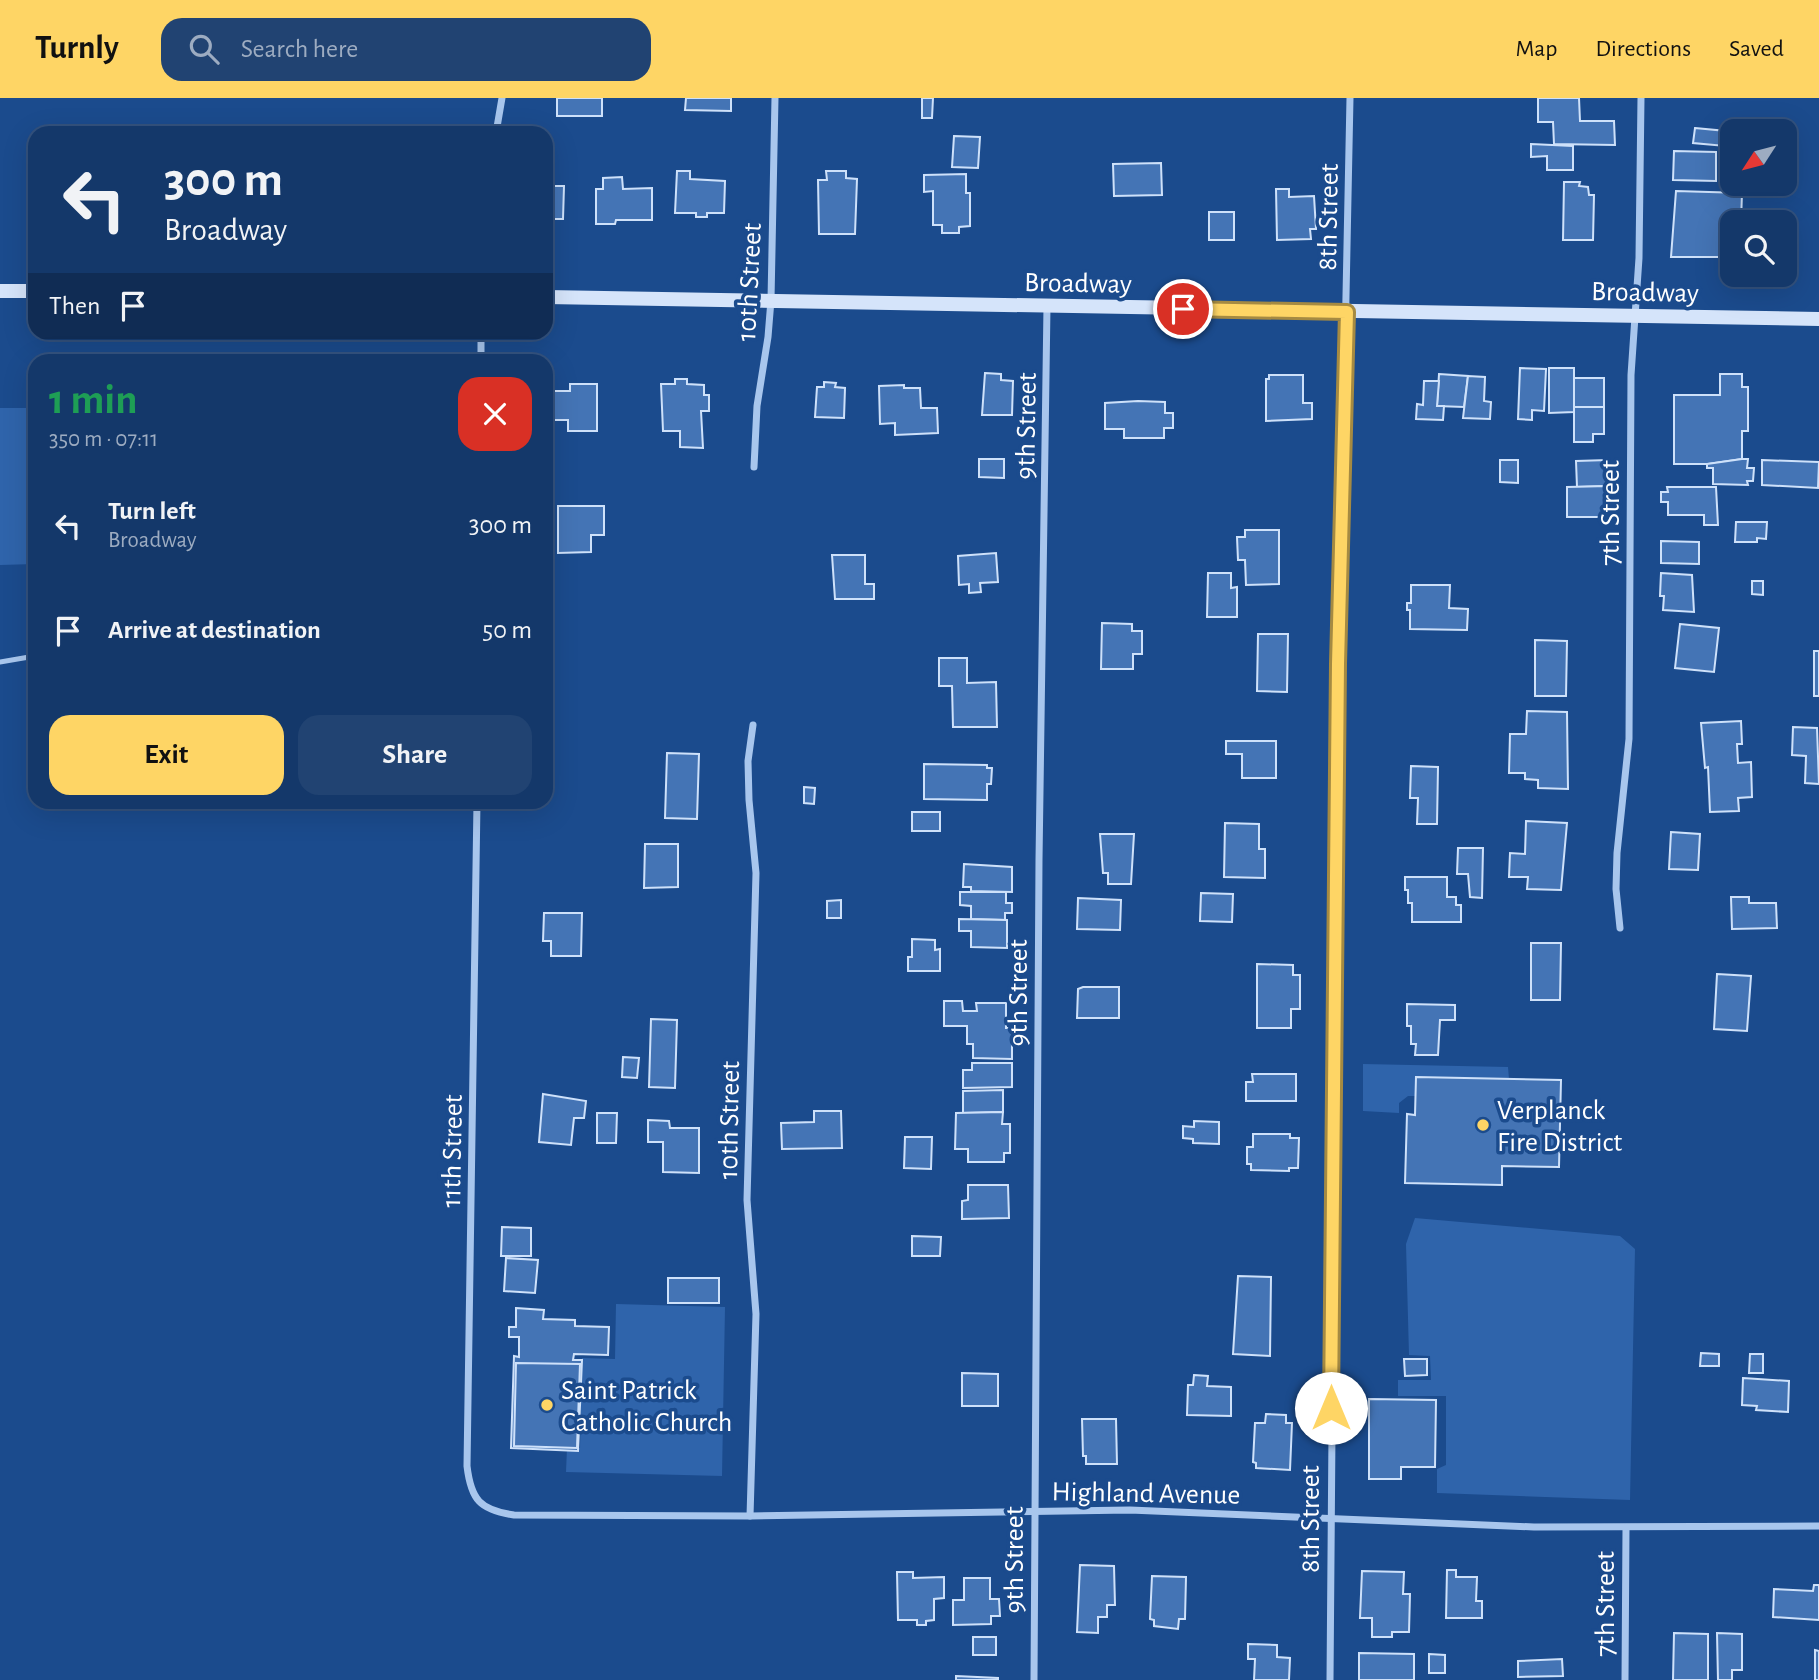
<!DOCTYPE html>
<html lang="en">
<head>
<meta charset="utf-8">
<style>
	:root { --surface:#14386a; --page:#214372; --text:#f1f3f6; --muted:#9dacc1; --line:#33527e; --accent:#fed565 }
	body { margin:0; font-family:"Alegreya Sans",sans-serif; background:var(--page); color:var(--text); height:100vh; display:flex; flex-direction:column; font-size:26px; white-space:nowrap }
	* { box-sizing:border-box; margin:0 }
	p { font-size:23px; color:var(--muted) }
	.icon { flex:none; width:38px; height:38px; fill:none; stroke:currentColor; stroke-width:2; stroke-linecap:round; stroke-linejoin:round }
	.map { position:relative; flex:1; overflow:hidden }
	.panel { position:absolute; left:28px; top:256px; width:525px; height:455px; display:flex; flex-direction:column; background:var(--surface); border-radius:21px; box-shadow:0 7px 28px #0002,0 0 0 2px var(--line) }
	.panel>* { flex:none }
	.guide { position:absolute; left:28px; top:28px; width:525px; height:214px; border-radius:21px; box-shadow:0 7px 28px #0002,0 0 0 2px var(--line); background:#14386a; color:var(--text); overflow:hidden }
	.needle { width:46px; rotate:234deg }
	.buttons { position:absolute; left:1720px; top:21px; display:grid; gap:14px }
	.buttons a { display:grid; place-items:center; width:77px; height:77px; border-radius:14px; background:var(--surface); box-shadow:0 7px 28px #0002,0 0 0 2px var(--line); font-size:35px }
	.pin { position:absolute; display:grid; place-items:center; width:60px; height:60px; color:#fff; margin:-30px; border:4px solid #fff; border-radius:50%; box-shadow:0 2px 7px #0007 }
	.me { position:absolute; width:77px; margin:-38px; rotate:0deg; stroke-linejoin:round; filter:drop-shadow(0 0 5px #0008) }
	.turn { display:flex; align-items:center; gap:24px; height:147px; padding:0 21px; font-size:32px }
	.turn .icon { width:91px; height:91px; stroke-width:2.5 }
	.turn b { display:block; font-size:49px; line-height:60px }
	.then { display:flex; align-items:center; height:66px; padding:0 21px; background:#0003; gap:14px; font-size:26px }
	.round { display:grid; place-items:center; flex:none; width:74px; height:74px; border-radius:21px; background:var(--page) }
	.head { display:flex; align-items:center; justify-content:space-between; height:119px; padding:0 21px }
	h1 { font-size:42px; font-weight:700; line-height:52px; color:#1e9e55 }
	.button { display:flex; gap:14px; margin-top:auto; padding:14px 21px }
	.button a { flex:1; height:80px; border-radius:21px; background:var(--accent); color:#111; font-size:28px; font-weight:700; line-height:80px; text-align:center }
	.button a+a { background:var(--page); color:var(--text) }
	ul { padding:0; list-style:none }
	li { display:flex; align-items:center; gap:21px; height:105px; padding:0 21px }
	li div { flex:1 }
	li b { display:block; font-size:26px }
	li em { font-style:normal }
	header { display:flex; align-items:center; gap:42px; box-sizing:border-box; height:98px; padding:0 35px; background:var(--accent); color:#111 }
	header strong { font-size:33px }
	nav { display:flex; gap:38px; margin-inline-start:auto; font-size:24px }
	.search { width:490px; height:63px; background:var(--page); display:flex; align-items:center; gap:18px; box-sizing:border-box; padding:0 24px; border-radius:21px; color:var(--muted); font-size:26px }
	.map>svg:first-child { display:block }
	.green { fill:#2f64ab }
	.building { fill:#4474b5; stroke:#cee1fa; stroke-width:2 }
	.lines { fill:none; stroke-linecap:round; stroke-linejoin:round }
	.lane { stroke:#a8c6ed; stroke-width:5 }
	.street { stroke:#a8c6ed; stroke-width:7 }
	.secondary { stroke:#d5e4fa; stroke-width:14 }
	.route-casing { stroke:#a58a42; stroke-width:18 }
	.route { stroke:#fed565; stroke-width:12 }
	.poi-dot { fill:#fed565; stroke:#1b4b8d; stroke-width:2.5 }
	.labels { text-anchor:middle; stroke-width:7; stroke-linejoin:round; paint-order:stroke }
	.street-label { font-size:28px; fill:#fff; stroke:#1b4b8d }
	.poi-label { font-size:28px; fill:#fff; stroke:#1b4b8d; text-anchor:start }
</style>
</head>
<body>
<header>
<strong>Turnly</strong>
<div class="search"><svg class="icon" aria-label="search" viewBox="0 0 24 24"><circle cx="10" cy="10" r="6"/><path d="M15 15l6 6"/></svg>Search here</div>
<nav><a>Map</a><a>Directions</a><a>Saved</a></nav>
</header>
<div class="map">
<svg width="1819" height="1582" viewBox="0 0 1819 1582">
	<rect width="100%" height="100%" fill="#1b4b8d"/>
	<g class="green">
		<path d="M0 310H35V466L0 467Z"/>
		<path d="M1363 966 1508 969 1509 981 1416 979 1415 998H1408L1399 1005V1015L1363 1013Z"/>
		<path d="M1415 1120 1620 1138 1635 1151 1630 1402 1437 1395V1371L1446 1367V1298H1398V1282H1431L1430 1258 1409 1257 1406 1146Z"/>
		<path d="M616 1206 725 1209 722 1378 566 1374 567 1350H580L582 1260 615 1261Z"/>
	</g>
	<g class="building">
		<rect x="557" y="0" width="45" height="18"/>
		<path d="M686 0H731V13L685 12Z"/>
		<path d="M922 0H933L932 20H922Z"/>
		<path d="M1538 0H1579L1580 23H1614L1615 47 1554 46 1553 24H1538Z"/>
		<path d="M1695 30 1726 33 1725 48 1693 45Z"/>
		<path d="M954 38 980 39 978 70 952 69Z"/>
		<path d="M1531 46 1573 48V72H1547V58L1531 59Z"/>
		<path d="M1674 53 1716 54V83L1673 82Z"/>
		<path d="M1161 65 1162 97 1114 98 1113 66Z"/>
		<path d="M677 73H690V81L725 83 724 115H707V119H696V115H675Z"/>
		<path d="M826 73H846V80L857 81 855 136H819L818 82H827Z"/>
		<path d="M966 76V95H970V128L959 129V135H942V127H933V93L924 94V77Z"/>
		<path d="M622 79 623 91 652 90V122H616L615 126H596V91H603V80Z"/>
		<path d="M1564 84H1580L1579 88 1588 89 1589 97H1594L1593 142H1563Z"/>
		<rect x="1753" y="86" width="23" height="9"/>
		<path d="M546 88H564L563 121H553L552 126H546Z"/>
		<path d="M1276 91H1289V99L1314 98 1316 131H1310L1311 141 1277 142Z"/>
		<path d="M1676 93 1742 95 1741 124H1732V159H1671Z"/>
		<rect x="1209" y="114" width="25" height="28"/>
		<path d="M1520 270 1546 271 1544 313 1532 312V322L1518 321Z"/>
		<path d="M1549 270H1574V314L1549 315Z"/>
		<path d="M985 275 1001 276V282L1013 283 1012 317H982Z"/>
		<path d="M1439 276 1468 278 1464 309 1437 308Z"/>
		<path d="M1720 276H1742V289H1748V333H1742V361L1707 366H1674V297H1720Z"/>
		<path d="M1269 277H1303V305H1312V321L1266 323V281H1269Z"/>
		<path d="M1468 278 1485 279 1484 303 1491 304 1490 321 1463 320Z"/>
		<rect x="1574" y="280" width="30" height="29"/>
		<path d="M675 281H687V286L704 287V297H709V313H701L703 350 680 349V333H663L661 286H675Z"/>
		<path d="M1424 283H1439L1437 308H1444L1443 322 1416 321 1417 306 1423 307Z"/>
		<path d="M824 284 836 285 835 289 845 290 844 320 815 319 817 289H824Z"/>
		<path d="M570 286H597V333H568V322H552V293H570Z"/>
		<path d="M904 287V290H920L921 310H937L938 335 895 337V325L880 326 879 288Z"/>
		<path d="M1138 303 1165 304V315H1173V330H1164V340H1124V331H1105V305Z"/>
		<path d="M1574 309H1604V336H1593V344H1574Z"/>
		<path d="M979 361H1004V380L979 379Z"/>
		<path d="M1742 361H1748L1747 370H1754L1753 383H1747L1748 387 1713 386V370H1707V366Z"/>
		<path d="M1500 362H1518V385L1500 384Z"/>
		<path d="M1608 362V388L1577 389 1576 363Z"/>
		<path d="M1762 362 1819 364 1818 390 1762 387Z"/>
		<path d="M1608 388V419H1567V389Z"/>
		<path d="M1667 389H1716L1718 427H1704V417H1668V404H1661V394H1668Z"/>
		<path d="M558 408H604V437H591V454L558 455Z"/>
		<path d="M1736 424H1767L1766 441 1757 440V444H1735Z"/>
		<path d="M1245 432H1279V486L1246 487 1245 462H1238L1237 439H1245Z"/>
		<path d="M1661 443 1699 444V466L1661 465Z"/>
		<path d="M996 455 998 484 980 485 981 494 969 495V486L959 487 958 458Z"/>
		<path d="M832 457H865V486H874V501H835Z"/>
		<path d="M1208 475H1231V490L1237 489V519H1207Z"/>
		<path d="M1661 475 1692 477 1694 514 1663 512 1664 498H1660Z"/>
		<path d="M1752 483H1763V497L1752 496Z"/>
		<path d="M1411 487H1450L1449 510 1468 511 1467 532 1410 531V512H1407V505H1411Z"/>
		<path d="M1102 525 1132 526V533H1142V556H1133V571H1101Z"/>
		<path d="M1680 526 1719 530 1714 574 1675 570Z"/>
		<path d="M1258 536H1288L1287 594 1257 593Z"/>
		<path d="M1535 542 1567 543 1566 598H1535Z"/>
		<rect x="1814" y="553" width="5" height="45"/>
		<path d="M939 560H967V585L996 584 997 629H953L952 588H939Z"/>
		<path d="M1527 613 1567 614 1568 691 1538 690V682L1525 681V675H1509L1510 636H1526Z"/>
		<path d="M1741 623 1742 646H1737L1738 665 1751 664 1752 699 1738 700 1739 713 1710 714 1708 669 1705 670 1701 625Z"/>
		<path d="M1793 629 1817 630 1819 686 1805 685 1806 658 1792 657Z"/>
		<path d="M1226 643H1276V680H1242V656H1226Z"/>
		<path d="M667 655 699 656 697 721 665 720Z"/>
		<path d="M924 666 987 667V670H992L991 686H987V702L924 701Z"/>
		<path d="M1411 668 1438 669 1437 726H1417L1418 700H1410Z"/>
		<path d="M804 689 815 690 814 706 804 705Z"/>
		<rect x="912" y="714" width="28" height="19"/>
		<path d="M1526 723 1567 725 1561 792 1527 791 1528 779H1509L1510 755 1525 756Z"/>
		<path d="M1225 725 1259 726V751H1265V780L1224 779Z"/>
		<path d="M1671 734 1700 736 1698 772 1669 771Z"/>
		<path d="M1100 736H1134L1131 786H1108V775H1103Z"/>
		<path d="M645 746H678V789L644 790Z"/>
		<path d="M1458 750H1483L1482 800 1470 799 1468 776H1457Z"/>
		<path d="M964 766 1012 769V794L971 793V789H963Z"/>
		<path d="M1405 779H1447V799H1456V807H1461V824H1412V805H1408V792H1405Z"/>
		<path d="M960 794H1006V805H1012V815H1005V822L971 821V808L960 807Z"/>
		<path d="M1201 795 1233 796 1232 824 1200 823Z"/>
		<path d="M1731 799H1749V805H1776L1777 830 1732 831Z"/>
		<path d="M1078 800 1121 802 1120 832 1077 831Z"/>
		<path d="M841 802V820H827V803Z"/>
		<path d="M544 815H582L581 858H551V843H543Z"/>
		<path d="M959 821 1007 822V850L971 849V833H959Z"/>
		<path d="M912 841 935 842V852L940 851V873H908V859H912Z"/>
		<path d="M1531 845H1561L1560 902H1531Z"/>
		<path d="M1257 866 1293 867V877H1300V911H1291V930H1257Z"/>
		<path d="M1717 876 1751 878 1747 933 1714 931Z"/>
		<path d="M1083 889H1119V920H1077L1078 891Z"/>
		<path d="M944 903H962L963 913H977L976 905H1006V930H1012V961L973 960V946H967V928H944Z"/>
		<path d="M1407 906 1455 907V922H1440L1438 957H1415L1416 946H1411V928H1407Z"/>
		<path d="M651 921 677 922 675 990 649 989Z"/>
		<path d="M623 959 639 960 637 980 622 979Z"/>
		<path d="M972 965H1012V989L963 990V972H972Z"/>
		<path d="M1252 976H1296V1003H1246V984H1253Z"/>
		<path d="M1416 979 1561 982 1559 1069 1502 1068V1087L1405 1085 1407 1016 1415 1017Z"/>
		<path d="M1003 992V1014L963 1015V993Z"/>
		<path d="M543 996 586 1003 584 1020H574L571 1047 539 1044Z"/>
		<path d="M814 1013H841L842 1050 782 1051 781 1025 814 1024Z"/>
		<path d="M1003 1014 1002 1026H1010V1055H1004V1064H968V1051H955L956 1015Z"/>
		<path d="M597 1015H617L616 1045H597Z"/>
		<path d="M648 1022 669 1023 670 1030H699V1075L663 1074V1044H648Z"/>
		<path d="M1194 1023 1219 1024V1046L1193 1045V1041L1183 1040V1028L1194 1029Z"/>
		<path d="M1253 1036H1290V1040H1299L1298 1070H1289V1073L1251 1072V1066H1247V1049H1253Z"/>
		<path d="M905 1039H932L931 1071 904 1070Z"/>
		<path d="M968 1087H1008L1009 1120 962 1121V1103L968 1102Z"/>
		<path d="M502 1129 531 1130V1158H501Z"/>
		<path d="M912 1138 941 1139 940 1158H912Z"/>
		<path d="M506 1160 538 1162 535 1195 504 1193Z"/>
		<path d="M1238 1178 1271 1179 1270 1258 1233 1256Z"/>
		<rect x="668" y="1180" width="51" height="25"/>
		<path d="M516 1210 544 1212 543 1221 575 1222V1228L609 1229 608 1257 574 1256 573 1262H582L578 1353 511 1350 514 1258 519 1259V1239H509V1229H516Z"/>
		<path d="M1701 1255 1719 1256V1268H1700Z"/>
		<path d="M1750 1256H1763V1275H1749Z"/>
		<path d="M1404 1261H1427V1277L1405 1278Z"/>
		<path d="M516 1265 580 1266 577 1350 514 1348Z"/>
		<path d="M962 1275 998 1276V1308H962Z"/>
		<path d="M1194 1277 1208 1278 1207 1288 1231 1289V1318L1187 1317 1188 1287H1193Z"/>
		<path d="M1743 1280 1789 1283 1788 1314 1756 1312 1757 1308 1742 1307Z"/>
		<path d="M1369 1301 1436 1302 1435 1369H1401V1381H1369Z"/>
		<path d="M1266 1316 1286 1317V1325H1292L1290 1372 1256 1370V1365L1253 1364 1255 1325H1265Z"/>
		<path d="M1082 1321H1116L1117 1366H1086V1358H1083Z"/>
		<path d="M1080 1467 1114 1468 1115 1507H1107V1519H1098V1535L1077 1534Z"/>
		<path d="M1447 1472H1456V1479H1477L1476 1503H1482V1520H1446Z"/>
		<path d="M1362 1473 1404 1474 1403 1496H1410L1409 1534H1392V1539H1372V1520H1360Z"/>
		<path d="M897 1474H913V1480L944 1479V1500L934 1501V1522L926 1523V1527H917V1522H898Z"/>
		<path d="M1152 1478 1186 1479 1185 1521H1179L1178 1531 1154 1528V1522L1150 1521Z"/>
		<path d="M964 1480H990V1501H999L1000 1518H991V1526L953 1527V1502H964Z"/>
		<path d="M1814 1487H1819V1522L1773 1519 1774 1491 1813 1493Z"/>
		<path d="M1674 1535 1708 1536V1582H1673Z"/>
		<path d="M1717 1535 1742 1536V1572H1732V1582H1718Z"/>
		<rect x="973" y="1539" width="23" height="18"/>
		<path d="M1248 1546 1277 1547V1559L1290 1560 1289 1582H1254L1255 1561H1248Z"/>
		<path d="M1815 1552 1819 1553V1582H1815Z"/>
		<path d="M1359 1555 1414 1556V1582H1359Z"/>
		<path d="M1429 1556 1445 1557V1575H1429Z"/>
		<path d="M1562 1561 1563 1578 1518 1579V1563Z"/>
		<path d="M956 1578 998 1580V1582H956Z"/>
	</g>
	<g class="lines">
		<path class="lane" d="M0 564 35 558"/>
		<g class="street">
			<path d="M496 35 502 0"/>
			<path d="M481 262V234"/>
			<path d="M754 369 757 308 768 239 771 202 775 0"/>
			<path d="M477 704 467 1368C471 1402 480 1412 514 1417L750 1418 1130 1412 1534 1429 1819 1428"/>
			<path d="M1620 830 1616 791 1617 755 1629 641 1631 277 1639 160 1641 0"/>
			<path d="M750 1418 756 1216 747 1102 756 775 749 702 748 663 753 627"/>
			<path d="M1034 1582 1039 762 1047 208"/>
			<path d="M1330 1582 1338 593 1350 0"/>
			<path d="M1625 1582 1626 1430"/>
		</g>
		<g class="secondary">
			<path d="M0 193H35"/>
			<path d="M546 199 1819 221"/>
		</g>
	</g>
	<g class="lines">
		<g class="route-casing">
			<path id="route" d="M1183 211 1347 214 1338 566 1331 1310"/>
		</g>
		<use href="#route" class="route"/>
	</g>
	<g class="poi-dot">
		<circle cx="1483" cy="1027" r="7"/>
		<circle cx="547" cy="1307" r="7"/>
	</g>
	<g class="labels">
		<g class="street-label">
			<text transform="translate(1327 119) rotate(-89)" y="10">8th Street</text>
			<text transform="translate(748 184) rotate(-87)" y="10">10th Street</text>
			<text transform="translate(1078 184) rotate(1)" y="10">Broadway</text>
			<text transform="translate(1645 193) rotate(1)" y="10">Broadway</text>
			<text transform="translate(1025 328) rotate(-89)" y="10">9th Street</text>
			<text transform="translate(1609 415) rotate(-90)" y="10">7th Street</text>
			<text transform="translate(1017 895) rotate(-90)" y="10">9th Street</text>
			<text transform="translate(728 1022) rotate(-89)" y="10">10th Street</text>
			<text transform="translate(451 1053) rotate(-89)" y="10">11th Street</text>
			<text transform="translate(1146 1394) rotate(1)" y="10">Highland Avenue</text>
			<text transform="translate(1309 1421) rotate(-90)" y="10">8th Street</text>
			<text transform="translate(1013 1462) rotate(-90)" y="10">9th Street</text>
			<text transform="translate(1604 1506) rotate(-90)" y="10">7th Street</text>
		</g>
		<g class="poi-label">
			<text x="1497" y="1021">Verplanck<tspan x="1497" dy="32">Fire District</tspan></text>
			<text x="561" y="1301">Saint Patrick<tspan x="561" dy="32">Catholic Church</tspan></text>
		</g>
	</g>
</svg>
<div class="buttons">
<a><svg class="needle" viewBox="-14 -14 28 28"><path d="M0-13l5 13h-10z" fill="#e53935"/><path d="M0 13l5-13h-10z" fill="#9dacc1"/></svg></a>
<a><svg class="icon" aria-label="search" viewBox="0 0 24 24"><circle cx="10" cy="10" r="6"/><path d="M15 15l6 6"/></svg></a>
</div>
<div class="pin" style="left:1183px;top:211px;background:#d93025"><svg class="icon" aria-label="arrive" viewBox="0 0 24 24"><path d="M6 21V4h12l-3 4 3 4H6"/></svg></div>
<svg class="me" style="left:1331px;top:1310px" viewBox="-20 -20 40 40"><circle r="19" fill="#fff"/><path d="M0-13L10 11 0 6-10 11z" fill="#fed565"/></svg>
<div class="guide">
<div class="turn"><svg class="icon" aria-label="left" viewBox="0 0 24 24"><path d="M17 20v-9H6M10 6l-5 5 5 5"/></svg><div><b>300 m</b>Broadway</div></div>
<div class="then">Then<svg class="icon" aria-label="arrive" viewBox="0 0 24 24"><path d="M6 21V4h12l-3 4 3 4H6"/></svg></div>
</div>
<section class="panel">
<div class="head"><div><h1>1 min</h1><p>350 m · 07:11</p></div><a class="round" style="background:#d93025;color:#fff"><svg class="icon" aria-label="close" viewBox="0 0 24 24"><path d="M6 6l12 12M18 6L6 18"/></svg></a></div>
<ul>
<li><svg class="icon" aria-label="left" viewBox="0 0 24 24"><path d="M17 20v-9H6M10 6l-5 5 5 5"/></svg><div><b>Turn left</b><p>Broadway</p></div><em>300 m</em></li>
<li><svg class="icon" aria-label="arrive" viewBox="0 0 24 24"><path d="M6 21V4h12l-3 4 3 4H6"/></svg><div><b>Arrive at destination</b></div><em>50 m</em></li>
</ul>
<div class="button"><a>Exit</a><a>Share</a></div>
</section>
</div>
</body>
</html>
